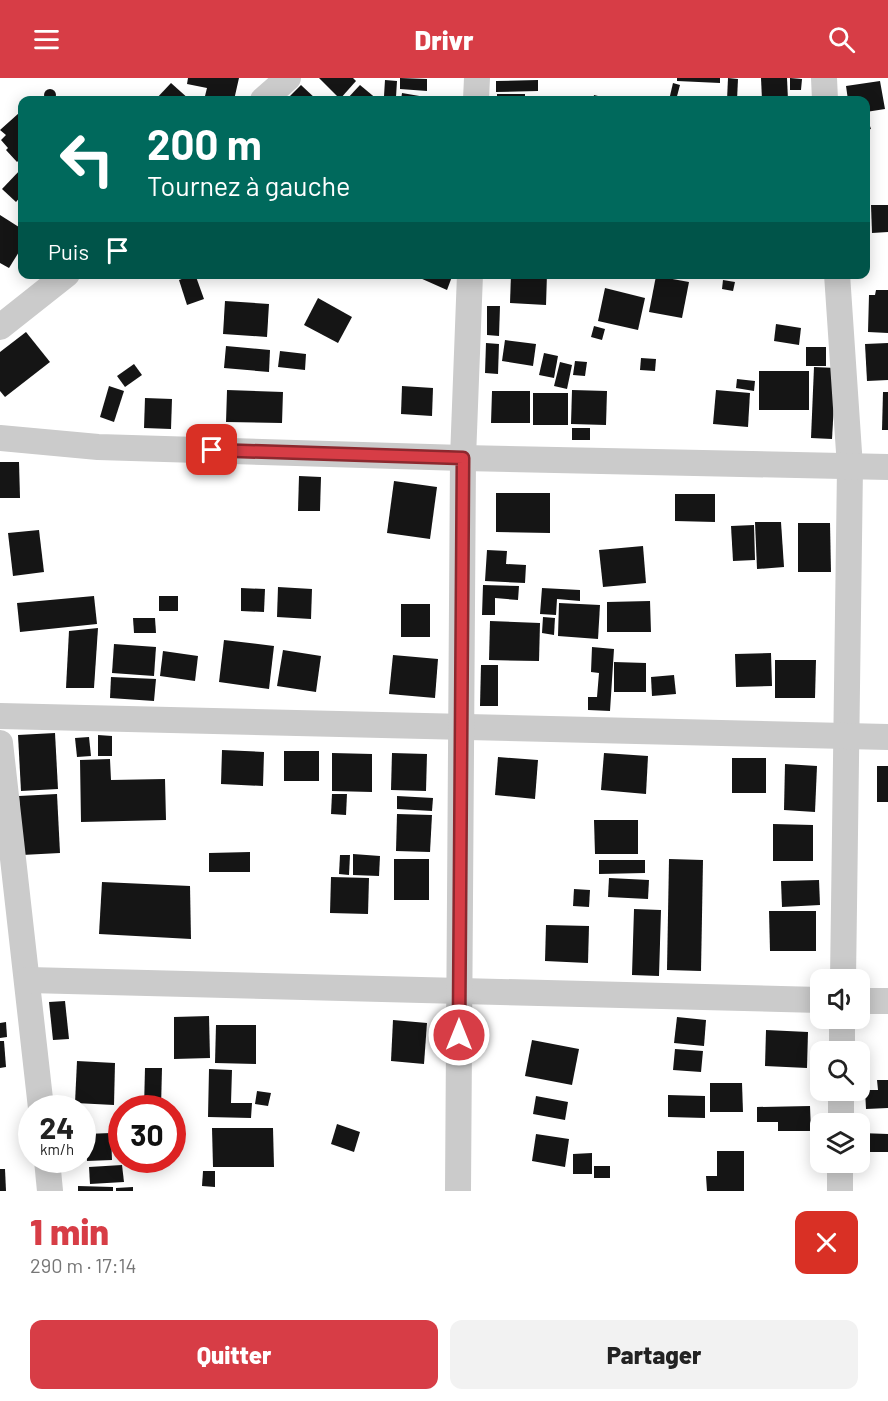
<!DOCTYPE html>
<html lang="fr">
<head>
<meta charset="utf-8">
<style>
	:root { --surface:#fff; --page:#f2f2f2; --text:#222; --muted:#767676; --accent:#d73d46 }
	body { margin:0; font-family:Barlow,sans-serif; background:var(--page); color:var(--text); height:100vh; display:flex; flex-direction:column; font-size:22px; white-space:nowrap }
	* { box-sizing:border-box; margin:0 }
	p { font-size:20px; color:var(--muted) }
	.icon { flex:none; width:33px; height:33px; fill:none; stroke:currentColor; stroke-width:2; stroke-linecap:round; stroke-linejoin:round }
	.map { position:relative; height:1113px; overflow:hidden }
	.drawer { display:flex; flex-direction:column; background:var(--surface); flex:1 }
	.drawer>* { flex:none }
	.hud { position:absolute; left:18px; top:18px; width:852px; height:183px; border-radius:12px; box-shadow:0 3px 15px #0003; background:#00695c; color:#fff; overflow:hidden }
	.tools { position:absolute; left:810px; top:891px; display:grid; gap:12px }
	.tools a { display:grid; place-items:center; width:60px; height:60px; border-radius:12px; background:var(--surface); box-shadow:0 3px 15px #0003; font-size:30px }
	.speed { position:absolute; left:18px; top:1017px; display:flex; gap:12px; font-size:30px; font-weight:700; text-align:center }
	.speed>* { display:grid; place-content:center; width:78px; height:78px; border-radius:50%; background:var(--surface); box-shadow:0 3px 15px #0003; line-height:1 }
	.speed small { font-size:15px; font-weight:400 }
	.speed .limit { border:9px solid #d22; background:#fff; color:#111 }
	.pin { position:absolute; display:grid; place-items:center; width:51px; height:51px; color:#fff; margin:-26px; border-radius:12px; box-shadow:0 3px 9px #0006 }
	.me { position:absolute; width:66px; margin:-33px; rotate:0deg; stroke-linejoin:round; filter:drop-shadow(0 0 4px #0008) }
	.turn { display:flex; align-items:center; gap:21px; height:126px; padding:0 30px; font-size:27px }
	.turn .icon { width:78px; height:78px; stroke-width:2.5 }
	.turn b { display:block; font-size:42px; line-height:51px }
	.then { display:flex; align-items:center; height:57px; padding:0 30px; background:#0003; gap:12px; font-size:22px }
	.round { display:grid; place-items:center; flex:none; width:63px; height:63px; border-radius:12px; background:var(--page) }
	.summary { display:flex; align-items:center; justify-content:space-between; height:102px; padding:0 30px }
	h1 { font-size:36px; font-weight:800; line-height:45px; color:var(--accent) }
	.primary-button { display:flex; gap:12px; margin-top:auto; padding:12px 30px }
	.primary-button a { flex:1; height:69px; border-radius:12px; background:var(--accent); color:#fff; font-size:24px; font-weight:800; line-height:69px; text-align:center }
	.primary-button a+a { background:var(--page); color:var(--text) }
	header { display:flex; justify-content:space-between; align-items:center; height:78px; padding:0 30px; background:var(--accent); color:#fff; font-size:27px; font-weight:800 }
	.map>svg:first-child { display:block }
	.building { fill:#151515 }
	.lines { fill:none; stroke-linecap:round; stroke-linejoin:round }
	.minor { stroke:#cbcbcb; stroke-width:26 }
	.route-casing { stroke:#8c282e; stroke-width:15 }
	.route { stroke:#d73d46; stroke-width:10 }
</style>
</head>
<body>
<header><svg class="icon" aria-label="menu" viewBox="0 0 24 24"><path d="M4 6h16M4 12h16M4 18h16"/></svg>Drivr<svg class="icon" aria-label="search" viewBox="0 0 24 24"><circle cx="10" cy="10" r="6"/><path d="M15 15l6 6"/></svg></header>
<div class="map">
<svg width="888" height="1113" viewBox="0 0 888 1113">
	<rect width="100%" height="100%" fill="#fff"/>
	<g class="building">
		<path d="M188 0H239L234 22H227L205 18 207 10 187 6Z"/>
		<path d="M319 0H353L356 3 340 21Z"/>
		<path d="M400 0 427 1V13L400 11Z"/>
		<path d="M677 0H720V5L677 3Z"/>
		<path d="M728 0 738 1 737 22H727Z"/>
		<path d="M761 0H787L788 22H762Z"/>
		<path d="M790 0 802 1 801 12H790Z"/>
		<path d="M385 2 397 3 396 19 384 18Z"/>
		<path d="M538 2V13L496 14V3Z"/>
		<path d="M880 3 885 31 866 34V22H848L846 8Z"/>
		<path d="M171 5 190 22H155Z"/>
		<path d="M673 5 680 7 676 22H669Z"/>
		<path d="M301 7 317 22H286Z"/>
		<path d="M360 7 378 22H346Z"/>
		<circle cx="50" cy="17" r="6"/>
		<path d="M402 15 431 20V22H401Z"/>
		<rect x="497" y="16" width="28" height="6"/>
		<path d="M594 17 614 22H593Z"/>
		<path d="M19 35 22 38V79L17 84 6 72 8 70 1 62 6 57 0 52Z"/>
		<path d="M866 37 871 51 866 52Z"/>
		<path d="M22 90V117L16 124 2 111Z"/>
		<path d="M871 127H888V154L872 155Z"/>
		<path d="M0 137 22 151V169L9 190 0 185Z"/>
		<path d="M195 196 204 221 187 227 179 202Z"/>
		<path d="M411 196H453L447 212Z"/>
		<path d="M511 196H547L546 227 510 225Z"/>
		<path d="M715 196H735L734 200 715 198Z"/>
		<path d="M656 198 689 204 682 240 649 234Z"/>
		<path d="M723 202 735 204 733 213 722 211Z"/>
		<path d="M605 210 645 220 638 252 598 243Z"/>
		<path d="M876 212H888V255L868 254 869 217H875Z"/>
		<path d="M318 220 352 239 338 265 304 247Z"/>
		<path d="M225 223 269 226 267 259 223 256Z"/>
		<path d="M487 228H500L499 258 487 257Z"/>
		<path d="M776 246 801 250 799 267 774 263Z"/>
		<path d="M594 248 605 251 602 262 591 259Z"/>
		<path d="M26 254 50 284 5 319 0 313V274Z"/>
		<path d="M505 262 536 266 533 288 502 283Z"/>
		<path d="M486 265 499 266 498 296 485 295Z"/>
		<path d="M888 265V302L867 303 865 266Z"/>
		<path d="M226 268 270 272 269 294 224 290Z"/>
		<rect x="806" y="269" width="20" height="19"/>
		<path d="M280 273 306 276 305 292 278 289Z"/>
		<path d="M544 275 558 278 554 300 539 297Z"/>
		<path d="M641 280 656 281 655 293 640 292Z"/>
		<path d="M575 283 587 284 585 298 573 297Z"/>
		<path d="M560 284 572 287 567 311 554 308Z"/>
		<path d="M134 286 142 297 125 309 117 298Z"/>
		<path d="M814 289 836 290 832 361 811 360Z"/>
		<rect x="759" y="293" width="50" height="39"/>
		<path d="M737 301 755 303 754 313 736 310Z"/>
		<path d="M109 308 124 313 114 344 100 339Z"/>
		<path d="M402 308 433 310 432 338 401 336Z"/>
		<path d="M227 312 283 314 282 345 226 344Z"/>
		<path d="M572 312 607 313 606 347 571 346Z"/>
		<path d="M716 312 750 315 748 349 713 346Z"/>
		<path d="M492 313H530V345H491Z"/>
		<path d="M883 314H888V352H882Z"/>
		<rect x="533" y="315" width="35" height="32"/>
		<path d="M145 320 172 321 171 351 144 350Z"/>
		<rect x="572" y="350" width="18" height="12"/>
		<path d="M0 384H19L20 420H0Z"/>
		<path d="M299 398 321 399 320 433H298Z"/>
		<path d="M394 403 437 409 430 461 387 455Z"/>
		<path d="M496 415H550V455L496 454Z"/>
		<path d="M675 416H715V444L675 443Z"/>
		<path d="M755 444H781L784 489 757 491Z"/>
		<path d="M798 445H830L831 494H798Z"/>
		<path d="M754 447 755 482 733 483 731 448Z"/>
		<path d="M39 452 44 494 13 498 8 455Z"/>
		<path d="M643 468 646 505 603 509 599 472Z"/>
		<path d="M487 472 507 473 506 486 526 487 525 505 485 503Z"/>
		<path d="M483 507 519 508 518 522 495 520V537H482Z"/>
		<path d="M278 509 312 511 311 541 277 539Z"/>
		<path d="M241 510 265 511 264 534 241 533Z"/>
		<path d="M542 510 580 512V523L557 521 556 537 540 536Z"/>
		<path d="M94 518 97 546 20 554 17 525Z"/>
		<rect x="159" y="518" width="19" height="15"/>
		<path d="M650 523 651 554H607V524Z"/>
		<path d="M559 525 600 527 598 561 558 558Z"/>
		<rect x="401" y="526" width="29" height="33"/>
		<path d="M543 539 555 540 554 557 542 555Z"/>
		<path d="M133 540H155L156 555H134Z"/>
		<path d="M490 543 540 545 539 583 489 582Z"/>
		<path d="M98 550 94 610H66L69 553Z"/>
		<path d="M224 562 274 568 269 611 219 604Z"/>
		<path d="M114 566 156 569 154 598 112 595Z"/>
		<path d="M592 569 614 571 610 633 588 632V619H597L599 595 591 594Z"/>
		<path d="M283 572 321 578 316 614 277 608Z"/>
		<path d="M163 573 198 578 195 603 160 598Z"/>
		<path d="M771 575 772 608 736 609 735 576Z"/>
		<path d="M393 577 438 581 435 620 389 616Z"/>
		<path d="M775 582H816L815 620H775Z"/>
		<path d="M614 584 646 585V614H614Z"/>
		<path d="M481 587H498V628H480Z"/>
		<path d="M674 597 676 616 652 618 651 599Z"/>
		<path d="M111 599 156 601 154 623 110 620Z"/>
		<path d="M55 655 58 711 21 713 18 657Z"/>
		<path d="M98 657 112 658V678H98Z"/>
		<path d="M89 659 91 678 77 679 75 660Z"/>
		<path d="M222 672 264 674 263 708 221 706Z"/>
		<rect x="284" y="673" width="35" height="30"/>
		<path d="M332 675 372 676V714L332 713Z"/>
		<path d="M392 675 427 676 426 713 391 712Z"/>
		<path d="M604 675 648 678 646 716 601 712Z"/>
		<path d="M498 679 538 682 535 721 495 717Z"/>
		<rect x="732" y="680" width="34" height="35"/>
		<path d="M110 681 111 702 165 701 166 742 81 744 80 682Z"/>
		<path d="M785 686 817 688 815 734 784 732Z"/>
		<rect x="877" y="688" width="11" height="36"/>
		<path d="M57 716 60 775 22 777 19 718Z"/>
		<path d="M332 716H347L346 737 331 736Z"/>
		<path d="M397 718 433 720 432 733 397 731Z"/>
		<path d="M397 736 432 737 430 774 396 773Z"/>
		<path d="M594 742H638V776H595Z"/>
		<path d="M773 746 813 747V783H773Z"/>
		<path d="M250 774V794H209V775Z"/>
		<path d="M353 776 380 778 379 798 353 797Z"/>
		<path d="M340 777H350L349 797 339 796Z"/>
		<rect x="394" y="781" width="35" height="41"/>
		<path d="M669 781 703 782 701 893 667 892Z"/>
		<path d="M599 782H645V795L599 796Z"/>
		<path d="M331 799 369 800 368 836 330 835Z"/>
		<path d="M609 800 649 802 648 821 608 819Z"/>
		<path d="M819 802 820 827 782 829 781 803Z"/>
		<path d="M102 804 190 808 191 861 99 856Z"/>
		<path d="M574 811 590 812 589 829 573 828Z"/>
		<path d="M634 831 661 832 659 898 632 897Z"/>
		<path d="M769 833H816V873H770Z"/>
		<path d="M546 847 589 848 588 885 545 883Z"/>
		<path d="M65 923 69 961 53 962 49 924Z"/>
		<path d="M209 938 210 980 174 981V939Z"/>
		<path d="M677 939 706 942 704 968 674 965Z"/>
		<path d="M393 942 427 945 424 986 391 983Z"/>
		<path d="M6 944 7 959 0 960V945Z"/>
		<path d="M216 947H256V986L215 985Z"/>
		<path d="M766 952 808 954 807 990 765 988Z"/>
		<path d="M532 962 579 971 572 1007 525 998Z"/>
		<path d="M0 963H4L6 989 0 990Z"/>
		<path d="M675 971 703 973 701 994 673 992Z"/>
		<path d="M77 983 115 985 114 1027 75 1025Z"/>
		<path d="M145 990H162L161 1030H144Z"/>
		<path d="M209 991 232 992 231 1025H252L251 1040 208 1039Z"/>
		<path d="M877 1002H888V1030L866 1031 865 1012H878Z"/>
		<path d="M710 1005H742L743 1034H710Z"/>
		<path d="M257 1013 271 1015 268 1028 255 1026Z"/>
		<path d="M668 1017 705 1018V1040L668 1039Z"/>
		<path d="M536 1018 568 1024 565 1042 533 1036Z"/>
		<path d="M810 1028 811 1053H778V1044H757V1029Z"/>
		<path d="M337 1046 360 1054 354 1074 331 1066Z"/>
		<path d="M212 1050H273L274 1089H213Z"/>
		<path d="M111 1055 112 1082 87 1083 86 1056Z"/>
		<path d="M860 1055 888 1056V1074H860Z"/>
		<path d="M536 1056 569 1061 565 1089 532 1083Z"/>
		<path d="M717 1073H744V1113H707L706 1098H717Z"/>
		<path d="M592 1075V1096H573V1076Z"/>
		<path d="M122 1087 124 1104 90 1106 89 1089Z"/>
		<rect x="594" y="1088" width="16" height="12"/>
		<path d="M0 1091H5L6 1113H0Z"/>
		<path d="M203 1093H215V1109L202 1108Z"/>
		<path d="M78 1108 113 1109V1113H78Z"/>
		<path d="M133 1109V1113H116V1110Z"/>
	</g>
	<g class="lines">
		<g class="minor">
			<path d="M824 0 825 22"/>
			<path d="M263 22 288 0"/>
			<path d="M476 22 477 0"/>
			<path d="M837 196 850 389 843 902"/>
			<path d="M0 249 67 196"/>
			<path d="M0 360 98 369 463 380 888 389"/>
			<path d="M0 638 888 659"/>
			<path d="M0 665 41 1030"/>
			<path d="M28 902 820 922"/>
			<path d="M860 923H888"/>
			<path d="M842 974V940"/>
			<path d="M841 1046V1012"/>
			<path d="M47 1082 50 1113"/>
			<path d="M458 1113 463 380 470 196"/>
			<path d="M840 1113V1084"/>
		</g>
	</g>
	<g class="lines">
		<g class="route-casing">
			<path id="route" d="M212 372 463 380 459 957"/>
		</g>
		<use href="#route" class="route"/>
	</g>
</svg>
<div class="tools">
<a><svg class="icon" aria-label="sound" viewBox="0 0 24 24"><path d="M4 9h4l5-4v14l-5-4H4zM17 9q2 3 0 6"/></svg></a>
<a><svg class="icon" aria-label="search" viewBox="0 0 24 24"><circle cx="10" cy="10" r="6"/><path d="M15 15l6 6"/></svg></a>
<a><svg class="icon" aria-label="layers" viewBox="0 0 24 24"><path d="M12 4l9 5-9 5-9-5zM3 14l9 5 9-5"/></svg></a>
</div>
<div class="speed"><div>24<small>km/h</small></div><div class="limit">30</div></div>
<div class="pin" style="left:212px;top:372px;background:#d93025"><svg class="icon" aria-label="arrive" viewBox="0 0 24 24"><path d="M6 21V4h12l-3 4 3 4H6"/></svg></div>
<svg class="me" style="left:459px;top:957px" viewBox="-20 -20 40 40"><circle r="17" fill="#d73d46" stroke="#fff" stroke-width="3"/><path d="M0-11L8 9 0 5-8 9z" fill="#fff"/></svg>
<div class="hud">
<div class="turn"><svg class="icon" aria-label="left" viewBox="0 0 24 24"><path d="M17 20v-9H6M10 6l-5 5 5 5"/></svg><div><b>200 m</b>Tournez à gauche</div></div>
<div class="then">Puis<svg class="icon" aria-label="arrive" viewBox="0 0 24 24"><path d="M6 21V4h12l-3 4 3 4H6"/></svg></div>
</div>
</div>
<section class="drawer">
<div class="summary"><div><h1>1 min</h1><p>290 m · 17:14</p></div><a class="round" style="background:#d93025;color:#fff"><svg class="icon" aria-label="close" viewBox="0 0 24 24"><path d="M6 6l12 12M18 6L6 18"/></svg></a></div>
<div class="primary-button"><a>Quitter</a><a>Partager</a></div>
</section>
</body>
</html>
